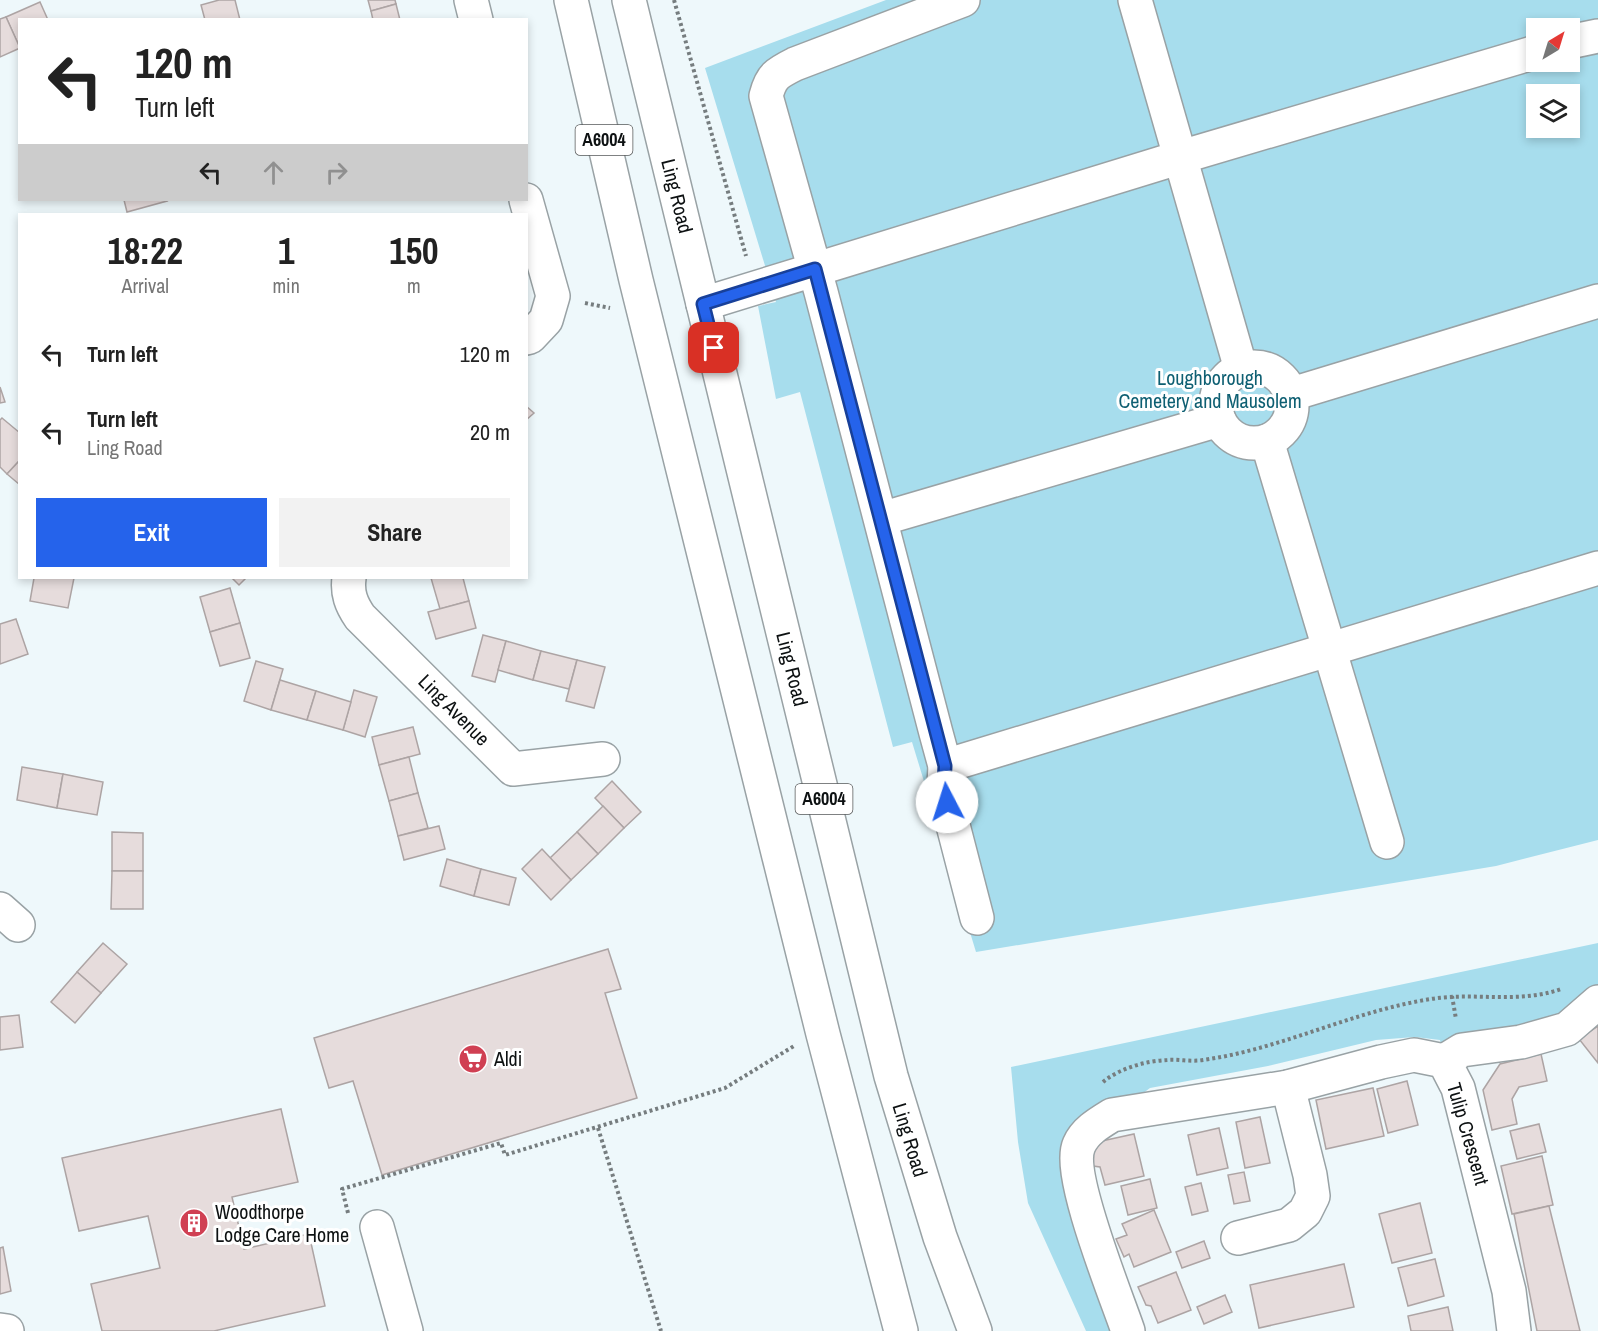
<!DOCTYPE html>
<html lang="en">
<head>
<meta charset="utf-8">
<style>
	:root { --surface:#fff; --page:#f2f2f2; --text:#222; --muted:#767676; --accent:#2563eb }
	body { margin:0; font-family:"Archivo Narrow",sans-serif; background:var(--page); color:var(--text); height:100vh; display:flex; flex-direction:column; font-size:22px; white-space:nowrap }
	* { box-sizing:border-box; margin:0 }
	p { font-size:20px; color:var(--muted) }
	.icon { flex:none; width:33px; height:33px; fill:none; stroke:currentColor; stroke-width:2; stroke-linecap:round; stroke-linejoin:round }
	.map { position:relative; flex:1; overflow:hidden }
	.drawer { position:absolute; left:18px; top:213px; width:510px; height:366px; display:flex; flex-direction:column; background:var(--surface); border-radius:0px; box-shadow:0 3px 9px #0003 }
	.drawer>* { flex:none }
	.hud { position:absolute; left:18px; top:18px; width:510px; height:183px; border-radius:0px; box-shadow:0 3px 9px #0003; background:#fff; color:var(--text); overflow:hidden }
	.needle { width:39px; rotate:38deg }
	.buttons { position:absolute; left:1526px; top:18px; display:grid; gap:12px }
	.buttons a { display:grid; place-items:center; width:54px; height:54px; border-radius:0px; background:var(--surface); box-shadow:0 3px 9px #0003; font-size:30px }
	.pin { position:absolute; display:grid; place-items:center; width:51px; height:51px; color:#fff; margin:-26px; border-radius:12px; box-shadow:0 3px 9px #0006 }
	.me { position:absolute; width:66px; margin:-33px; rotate:355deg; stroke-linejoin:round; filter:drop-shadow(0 0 4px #0008) }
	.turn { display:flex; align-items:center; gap:21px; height:126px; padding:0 18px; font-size:27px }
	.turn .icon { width:78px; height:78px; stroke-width:2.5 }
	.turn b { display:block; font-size:42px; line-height:51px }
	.lanes { display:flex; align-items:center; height:57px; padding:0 18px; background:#0003; justify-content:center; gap:30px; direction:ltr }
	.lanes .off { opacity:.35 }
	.eta { display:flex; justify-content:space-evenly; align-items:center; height:102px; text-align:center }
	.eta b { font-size:36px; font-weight:700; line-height:42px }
	.cta { display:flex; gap:12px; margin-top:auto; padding:12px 18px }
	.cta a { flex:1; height:69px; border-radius:0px; background:var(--accent); color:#fff; font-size:24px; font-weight:700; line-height:69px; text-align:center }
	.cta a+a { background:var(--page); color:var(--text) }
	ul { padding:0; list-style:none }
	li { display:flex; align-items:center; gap:18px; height:78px; padding:0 18px }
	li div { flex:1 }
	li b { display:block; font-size:22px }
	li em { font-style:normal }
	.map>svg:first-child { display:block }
	.green { fill:#a7dded; fill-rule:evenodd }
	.building { fill:#e6dcdc; stroke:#ada4a4; stroke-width:1.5 }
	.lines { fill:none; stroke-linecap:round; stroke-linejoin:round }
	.minor-casing { stroke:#99a2a5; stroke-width:36 }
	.major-casing { stroke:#99a2a5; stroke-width:36 }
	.path { stroke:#767d7f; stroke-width:4; stroke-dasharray:3 3; stroke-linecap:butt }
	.minor { stroke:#fff; stroke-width:33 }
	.major { stroke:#fff; stroke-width:33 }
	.route-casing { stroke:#184099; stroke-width:15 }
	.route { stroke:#2563eb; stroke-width:10 }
	.labels { text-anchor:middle; stroke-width:6; stroke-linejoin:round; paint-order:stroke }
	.shield { fill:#fff; stroke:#565859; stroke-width:1.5 }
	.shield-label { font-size:18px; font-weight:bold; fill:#0d1112 }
	.street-label { font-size:20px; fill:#0d1112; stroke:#fff }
	.park-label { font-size:20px; fill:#0e5f72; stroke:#fff }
	.poi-label { font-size:20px; fill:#0d1112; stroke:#fff; text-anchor:start }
</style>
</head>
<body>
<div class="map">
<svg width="1598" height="1331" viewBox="0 0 1598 1331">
	<rect width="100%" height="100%" fill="#eef8fb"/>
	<g class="green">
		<path d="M886 0H1598V840L1496 866 976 952 912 742 893 747 800 392 776 399 758 306 776 302 705 68ZM1536 28H1569V62H1536ZM1536 94H1569V128H1536Z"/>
		<path d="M1598 943V1002L1444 1061 1440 1040 1415 1037 1376 1040 1268 1066 1150 1088 1085 1136 1128 1331H1086L1028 1203 1018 1142 1011 1067Z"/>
	</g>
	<g class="building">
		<path d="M219 0H235L240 20H205L201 5Z"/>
		<path d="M368 0H395L396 4 371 11Z"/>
		<path d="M40 2 48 20H20V48L6 17Z"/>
		<path d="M396 4 400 20H373L371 11Z"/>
		<path d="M6 17 20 48 0 57V19Z"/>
		<path d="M124 200H166L167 201 127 212Z"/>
		<path d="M0 387 5 402 0 403Z"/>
		<path d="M526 406 534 413 526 420Z"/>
		<path d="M2 418 20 433V460L7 474 0 467V420Z"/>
		<path d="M20 460V485L7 474Z"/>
		<path d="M34 578H74L68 608 30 601Z"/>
		<path d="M232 578H246L239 585Z"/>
		<path d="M431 578H463L469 601 440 609Z"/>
		<path d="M230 588 240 623 210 632 200 597Z"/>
		<path d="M469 601 476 628 436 639 428 612Z"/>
		<path d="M16 619 28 654 0 664V624Z"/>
		<path d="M240 623 250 658 220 666 210 632Z"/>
		<path d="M483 635 506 641 495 682 472 676Z"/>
		<path d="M506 641 541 651 533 680 498 670Z"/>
		<path d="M541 651 577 660 569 689 533 680Z"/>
		<path d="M577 660 605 667 594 708 566 701Z"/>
		<path d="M256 661 283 669 271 710 244 701Z"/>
		<path d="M280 680 316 691 307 720 271 710Z"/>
		<path d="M354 690 377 697 365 737 343 730Z"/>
		<path d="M316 691 351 702 343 730 307 720Z"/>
		<path d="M413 727 420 754 379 765 372 737Z"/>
		<path d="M409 757 418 793 389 801 379 765Z"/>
		<path d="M22 767 63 774 57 808 17 800Z"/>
		<path d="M63 774 103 782 97 815 57 808Z"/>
		<path d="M612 781 641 812 624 828 595 798Z"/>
		<path d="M418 793 428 828 398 836 389 801Z"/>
		<path d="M603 806 624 828 598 854 577 832Z"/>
		<path d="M439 826 445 849 404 860 398 836Z"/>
		<path d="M112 832 143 833V871H112Z"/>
		<path d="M577 832 598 854 571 880 550 858Z"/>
		<path d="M542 849 571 880 551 900 522 869Z"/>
		<path d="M447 859 481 869 474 896 440 886Z"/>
		<path d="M481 869 516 878 509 905 474 896Z"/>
		<path d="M112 871H143V909H111Z"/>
		<path d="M103 943 127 964 101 993 77 972Z"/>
		<path d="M608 949 621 989 605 993 637 1098 382 1175 353 1081 329 1088 314 1038Z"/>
		<path d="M77 972 101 993 75 1023 51 1002Z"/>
		<path d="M19 1015 23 1047 0 1050V1017Z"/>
		<path d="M1598 1026V1063L1579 1039Z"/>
		<path d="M1541 1054 1547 1081 1519 1087 1512 1099 1517 1124 1492 1130 1483 1090 1500 1064Z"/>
		<path d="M1407 1081 1418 1125 1388 1133 1377 1089Z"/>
		<path d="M1373 1088 1384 1136 1326 1149 1316 1100Z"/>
		<path d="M281 1109 298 1182 232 1197 244 1249 309 1234 325 1306 214 1331H102L91 1284 160 1268 148 1216 79 1231 62 1158Z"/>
		<path d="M1260 1117 1270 1163 1245 1168 1236 1122Z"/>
		<path d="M1539 1124 1546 1152 1517 1159 1510 1131Z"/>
		<path d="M1219 1128 1228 1168 1197 1175 1188 1135Z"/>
		<path d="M1134 1134 1144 1176 1105 1185 1100 1167 1093 1166 1088 1144Z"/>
		<path d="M1542 1156 1553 1205 1512 1214 1501 1166Z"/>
		<path d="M1244 1172 1250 1201 1234 1204 1228 1175Z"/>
		<path d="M1150 1179 1157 1208 1128 1215 1121 1186Z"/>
		<path d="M1201 1183 1208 1211 1192 1215 1185 1187Z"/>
		<path d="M1420 1203 1432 1253 1392 1263 1379 1214Z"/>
		<path d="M1549 1206 1580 1331H1537L1514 1214Z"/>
		<path d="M1154 1210 1171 1252 1134 1267 1129 1254 1124 1257 1116 1239 1127 1235 1122 1224Z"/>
		<path d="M1204 1241 1210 1258 1182 1268 1176 1252Z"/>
		<path d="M3 1247 11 1291 0 1294V1248Z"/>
		<path d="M1435 1259 1444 1296 1408 1306 1398 1268Z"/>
		<path d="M1344 1264 1354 1307 1259 1328 1250 1285Z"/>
		<path d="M1176 1272 1191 1310 1158 1323 1151 1306 1146 1305 1138 1287Z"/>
		<path d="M1225 1295 1232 1312 1204 1324 1197 1307Z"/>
		<path d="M1448 1307 1453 1331H1411L1408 1316Z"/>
	</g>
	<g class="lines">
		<g class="minor-casing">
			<g id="minor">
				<path d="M471 0 476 20"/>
				<path d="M963 0 795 64C777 73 771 76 766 96L821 292 936 733 945 766 944 784 947 802 977 918"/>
				<path d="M1135 0 1241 369"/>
				<path d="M1569 42 1598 36"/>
				<path d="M526 200 553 296 546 320 530 337 526 338"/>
				<path d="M703 304 1181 157 1536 52"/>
				<circle cx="1254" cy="405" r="38"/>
				<path d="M1292 394 1598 301"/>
				<path d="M1267 441 1387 842"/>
				<path d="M881 519 1219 420"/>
				<path d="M349 578C347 593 351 604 360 617L513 769 603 759"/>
				<path d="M945 766 1598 568"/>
				<path d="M0 909 18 925"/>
				<path d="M1444 1061 1462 1050 1521 1042 1567 1029 1598 1002"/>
				<path d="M377 1227 406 1331"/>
				<path d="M1238 1238 1289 1225 1305 1212 1313 1196 1310 1175 1288 1087"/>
				<path d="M0 1330 7 1331"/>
				<path d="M1128 1331C1117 1298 1066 1174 1079 1145 1085 1131 1099 1123 1112 1115L1288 1087 1381 1062 1414 1055 1444 1061 1458 1088 1509 1291 1514 1331"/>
			</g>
		</g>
		<g class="major-casing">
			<g id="major">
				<path d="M571 0 636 280 823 1034 901 1331"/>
				<path d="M629 0 891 1076 940 1237 975 1331"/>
			</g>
		</g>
		<g class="path">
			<path d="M674 0 746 256"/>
			<path d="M585 303 610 308"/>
			<path d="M1452 996 1456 1019"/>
			<path d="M1103 1082C1120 1068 1146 1061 1167 1060 1179 1059 1191 1062 1203 1060 1282 1049 1353 1011 1431 999 1474 992 1519 1004 1561 989"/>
			<path d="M598 1128 661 1331"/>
			<path d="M348 1213 342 1189 501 1143 505 1155 725 1088 794 1046"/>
		</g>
		<use href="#minor" class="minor"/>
		<use href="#major" class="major"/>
	</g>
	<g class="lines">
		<g class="route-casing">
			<path id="route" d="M714 348 703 304 815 269 945 766 944 784 947 802"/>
		</g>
		<use href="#route" class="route"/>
	</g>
	<defs>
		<g id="supermarket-disc" transform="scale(1.5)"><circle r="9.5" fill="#d04053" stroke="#fff"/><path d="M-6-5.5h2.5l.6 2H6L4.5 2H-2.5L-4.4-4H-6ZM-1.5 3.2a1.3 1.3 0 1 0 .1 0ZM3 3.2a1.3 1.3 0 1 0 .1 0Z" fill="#fff"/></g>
		<g id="building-disc" transform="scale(1.5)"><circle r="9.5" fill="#d04053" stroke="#fff"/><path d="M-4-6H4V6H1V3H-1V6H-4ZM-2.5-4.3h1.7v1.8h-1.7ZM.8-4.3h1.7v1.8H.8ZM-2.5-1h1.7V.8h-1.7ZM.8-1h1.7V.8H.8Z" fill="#fff"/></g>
	</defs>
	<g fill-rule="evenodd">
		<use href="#supermarket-disc" x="473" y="1059"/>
		<use href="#building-disc" x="194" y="1223"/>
	</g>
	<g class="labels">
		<g class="shield">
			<rect x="575.5" y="125" width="57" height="30" rx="4.5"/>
			<rect x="795.5" y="784" width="57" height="30" rx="4.5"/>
		</g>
		<g class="shield-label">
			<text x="604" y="146">A6004</text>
			<text x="824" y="805">A6004</text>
		</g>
		<g class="street-label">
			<text transform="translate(677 196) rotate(76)" y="7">Ling Road</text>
			<text transform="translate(792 669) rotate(76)" y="7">Ling Road</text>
			<text transform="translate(454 710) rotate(45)" y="7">Ling Avenue</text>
			<text transform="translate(1468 1134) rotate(74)" y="7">Tulip Crescent</text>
			<text transform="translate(910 1140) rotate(73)" y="7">Ling Road</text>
		</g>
		<g class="park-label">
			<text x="1210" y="385">Loughborough<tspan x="1210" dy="23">Cemetery and Mausolem</tspan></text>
		</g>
		<g class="poi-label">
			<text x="494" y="1066">Aldi</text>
			<text x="215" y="1219">Woodthorpe<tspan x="215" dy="23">Lodge Care Home</tspan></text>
		</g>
	</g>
</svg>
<div class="buttons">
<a><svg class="needle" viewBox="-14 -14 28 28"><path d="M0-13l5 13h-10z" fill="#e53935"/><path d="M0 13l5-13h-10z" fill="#767676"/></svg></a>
<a><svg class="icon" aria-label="layers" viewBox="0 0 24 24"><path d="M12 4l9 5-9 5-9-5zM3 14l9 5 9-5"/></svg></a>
</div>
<div class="pin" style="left:714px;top:348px;background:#d93025"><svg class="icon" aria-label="arrive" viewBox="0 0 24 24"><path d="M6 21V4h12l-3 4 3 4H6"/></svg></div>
<svg class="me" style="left:947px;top:802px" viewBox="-20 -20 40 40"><circle r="19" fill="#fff"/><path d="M0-13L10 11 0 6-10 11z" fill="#2563eb"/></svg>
<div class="hud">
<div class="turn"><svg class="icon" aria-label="left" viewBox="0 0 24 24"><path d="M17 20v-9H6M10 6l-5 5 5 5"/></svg><div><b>120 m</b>Turn left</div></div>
<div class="lanes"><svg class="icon" aria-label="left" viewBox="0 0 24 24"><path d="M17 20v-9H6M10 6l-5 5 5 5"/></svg><svg class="icon off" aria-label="ahead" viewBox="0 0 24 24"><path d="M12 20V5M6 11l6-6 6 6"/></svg><svg class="icon off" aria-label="right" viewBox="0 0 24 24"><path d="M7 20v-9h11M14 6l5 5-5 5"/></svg></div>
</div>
<section class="drawer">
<div class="eta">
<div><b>18:22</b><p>Arrival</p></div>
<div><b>1</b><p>min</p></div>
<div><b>150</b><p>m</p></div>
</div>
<ul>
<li><svg class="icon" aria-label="left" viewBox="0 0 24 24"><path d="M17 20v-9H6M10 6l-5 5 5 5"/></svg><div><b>Turn left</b></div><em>120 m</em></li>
<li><svg class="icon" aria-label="left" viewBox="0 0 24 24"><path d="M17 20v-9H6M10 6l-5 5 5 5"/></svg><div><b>Turn left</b><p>Ling Road</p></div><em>20 m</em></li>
</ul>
<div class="cta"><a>Exit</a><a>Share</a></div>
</section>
</div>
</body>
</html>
